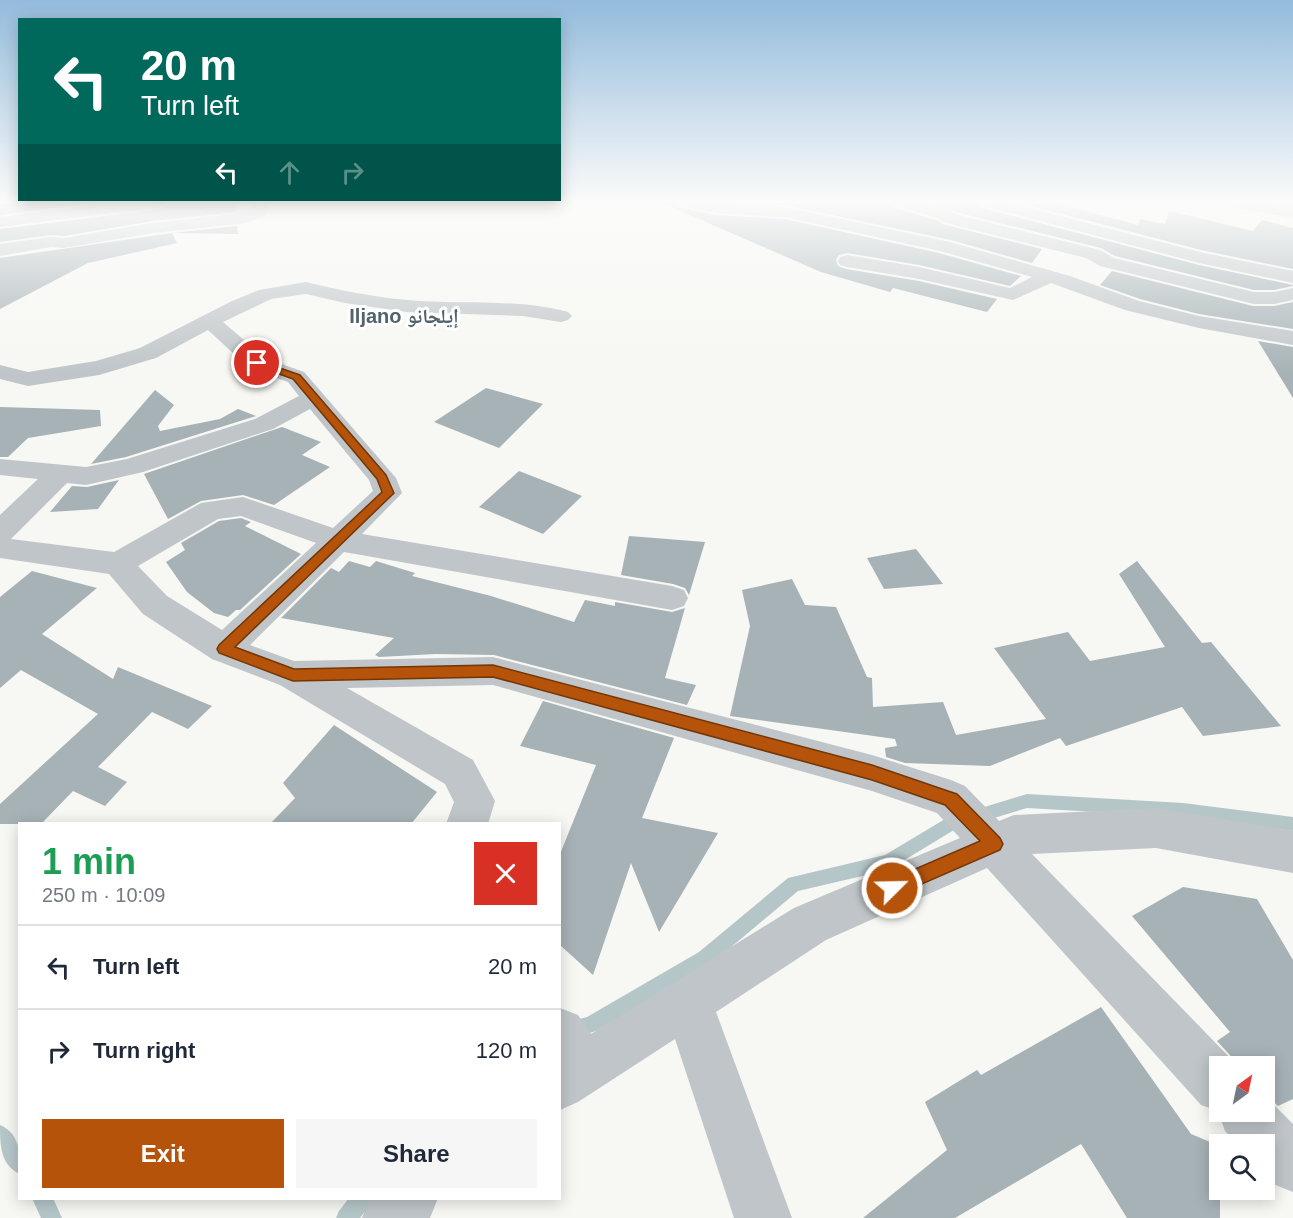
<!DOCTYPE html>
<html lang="en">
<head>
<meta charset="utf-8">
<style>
	:root { --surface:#fff; --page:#f6f6f7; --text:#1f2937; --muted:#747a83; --line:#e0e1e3; --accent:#b45309 }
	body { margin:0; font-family:Helvetica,"Noto Naskh Arabic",sans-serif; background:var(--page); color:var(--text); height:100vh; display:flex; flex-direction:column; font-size:22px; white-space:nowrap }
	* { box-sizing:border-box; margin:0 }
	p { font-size:20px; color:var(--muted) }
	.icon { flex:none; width:33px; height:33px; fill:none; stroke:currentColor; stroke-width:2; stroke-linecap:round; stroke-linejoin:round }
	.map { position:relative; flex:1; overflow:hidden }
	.side { position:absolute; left:18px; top:822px; width:543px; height:378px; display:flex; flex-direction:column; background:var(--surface); border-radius:0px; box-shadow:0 3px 15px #0003 }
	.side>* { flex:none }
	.guide { position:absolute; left:18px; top:18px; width:543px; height:183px; border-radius:0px; box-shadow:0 3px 15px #0003; background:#00695c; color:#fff; overflow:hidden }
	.needle { width:39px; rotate:33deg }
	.fabs { position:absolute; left:1209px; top:1056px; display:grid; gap:12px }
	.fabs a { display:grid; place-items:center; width:66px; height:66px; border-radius:0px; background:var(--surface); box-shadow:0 3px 15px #0003; font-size:30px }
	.pin { position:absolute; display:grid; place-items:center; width:51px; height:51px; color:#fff; margin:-26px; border:3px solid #fff; border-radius:50%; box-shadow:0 2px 6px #0007 }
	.me { position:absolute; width:66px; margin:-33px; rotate:67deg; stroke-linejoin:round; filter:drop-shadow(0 0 4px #0008) }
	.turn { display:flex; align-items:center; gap:21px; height:126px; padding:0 24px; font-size:27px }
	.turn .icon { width:78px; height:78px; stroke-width:2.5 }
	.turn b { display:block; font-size:42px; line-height:51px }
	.lanes { display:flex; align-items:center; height:57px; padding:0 24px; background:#0003; justify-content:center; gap:30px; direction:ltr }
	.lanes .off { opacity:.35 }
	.round { display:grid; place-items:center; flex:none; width:63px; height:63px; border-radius:0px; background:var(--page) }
	.head { display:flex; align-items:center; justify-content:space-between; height:102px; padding:0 24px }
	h1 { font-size:36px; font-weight:700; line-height:45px; color:#1e9e55 }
	.action { display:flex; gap:12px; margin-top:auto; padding:12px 24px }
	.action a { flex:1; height:69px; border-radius:0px; background:var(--accent); color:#fff; font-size:24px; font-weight:700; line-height:69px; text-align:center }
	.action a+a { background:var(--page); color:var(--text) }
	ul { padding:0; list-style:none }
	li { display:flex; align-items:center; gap:18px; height:84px; padding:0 24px; border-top:2px solid var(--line) }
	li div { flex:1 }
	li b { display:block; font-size:22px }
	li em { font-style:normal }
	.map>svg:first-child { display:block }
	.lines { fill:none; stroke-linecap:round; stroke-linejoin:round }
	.stream { fill:#b5c6c9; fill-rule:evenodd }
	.canal { fill:#b5c6c9; fill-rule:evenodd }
	.building { fill:#a6b2b6 }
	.minor { fill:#bfc5c8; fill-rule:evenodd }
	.route { fill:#b45309; stroke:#753606; stroke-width:1.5 }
	.labels { text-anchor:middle; stroke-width:6; stroke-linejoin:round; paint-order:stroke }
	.far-quarter-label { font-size:20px; font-weight:bold; fill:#52646b; stroke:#fff }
</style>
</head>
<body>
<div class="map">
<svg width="1293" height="1218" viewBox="0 0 1293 1218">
	<rect width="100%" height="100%" fill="#f7f7f3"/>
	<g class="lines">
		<g class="stream">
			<path d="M1027 794 1183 803 1293 817V831L1183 817 1027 808 954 830 888 870 798 891 711 964 596 1031 560 1042V1024L587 1017 699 952 788 878 885 855 945 819Z"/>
			<path d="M0 1125C21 1134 20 1155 20 1174 0 1165 0 1144 0 1125Z"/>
			<path d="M32 1198H53L62 1218H41Z"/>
			<path d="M349 1198H373L370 1205 360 1218H336L339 1211Z"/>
		</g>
		<path class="canal" d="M1279 202H1293V211L1286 209Z"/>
	</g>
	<g class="building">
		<path d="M16 202H100L0 215V204Z"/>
		<path d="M172 202H236V212L153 221 64 236 51 235 0 242V229L162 209Z"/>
		<path d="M660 202H675L679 207 716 215 785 219 939 253 1021 276 1010 286 919 265 847 253 839 255 836 260 838 266 846 269 919 281 997 299 987 312 893 288 890 292 821 272Z"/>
		<path d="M763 202H890L893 207 939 221 942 224 1042 249 1032 263 951 240 785 205Z"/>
		<path d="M928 202H976L979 207 1199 265 1293 285V286L1274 290H1254L1115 256 1101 248 956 212Z"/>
		<path d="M1016 202H1052L1138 225 1140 219 1165 224 1169 211 1253 231 1262 220 1293 228V269L1201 250Z"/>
		<path d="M237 226 238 234 172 233Z"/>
		<path d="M172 233 177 243 88 263 0 309V258Z"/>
		<path d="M1112 271 1253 306H1274L1293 302V329L1199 314 1140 299 1100 285Z"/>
		<path d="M1258 341 1293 347V398Z"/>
		<path d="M486 388 543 404 499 448 434 422Z"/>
		<path d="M155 390 174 405 158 426 160 431 220 419 238 409 256 416 126 457 91 464Z"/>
		<path d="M0 407 100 410 101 426 28 438 8 457H0Z"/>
		<path d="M282 427 321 442 302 455 330 467 274 505 243 495 201 501 168 519 144 474Z"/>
		<path d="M519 471 555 485 582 496 543 534 479 507Z"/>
		<path d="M119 480 98 509 50 512 72 486 87 487Z"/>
		<path d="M241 518 251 522 245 526 301 554 240 610H236L228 617 214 613 187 592 166 562 185 550 181 543 219 521Z"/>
		<path d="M629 536 705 542 689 595 685 588 673 584 621 575Z"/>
		<path d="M916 549 943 584 884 589 867 558Z"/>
		<path d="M349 561 370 567 376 561 415 573 412 576 491 596 574 622 585 600 615 606V602L672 612 685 608 665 678 696 685 687 705 494 655 436 654 379 657 375 655 394 638 281 618 331 568 339 572Z"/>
		<path d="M1137 561 1202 643 1211 642 1281 726 1203 736 1182 707 1066 746 1060 738 990 766 905 763 886 757 885 748 897 746 895 739 730 716 750 626 742 590 792 579 805 605 836 607 867 677 872 678 873 707 943 702 956 735 1046 719 994 648 1068 632 1090 661 1165 647 1119 574Z"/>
		<path d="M32 571 97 588 42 634 113 679 118 667 212 706 188 729 152 712 98 767 127 782 105 806 73 791 41 824H0V804L98 714 21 670 0 688V597Z"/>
		<path d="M543 701 674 738 642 818 718 833 659 932 631 863 593 975 560 945V854L596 765 520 746Z"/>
		<path d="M334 725 437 792 411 824H270L295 798 283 783Z"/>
		<path d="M1183 887 1257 899 1293 960V1099L1278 1106 1264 1093V1066H1240L1217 1041 1230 1032 1132 916Z"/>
		<path d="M1101 1007 1191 1134 1220 1146V1218H1127L1081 1144 955 1218H863L947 1150 925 1102 977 1070 981 1075Z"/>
	</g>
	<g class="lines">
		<g class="minor">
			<path d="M120 202H170L162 207 0 227V217Z"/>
			<path d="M254 202H270L266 215 247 223 153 233 64 248 51 247 0 256V244L51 237 64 238 153 223 243 213 252 208Z"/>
			<path d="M677 202 759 204 785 207 950 242 1070 276 1139 301 1199 316 1293 331V345L1199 328 1125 310 1051 283 1013 300 919 279 847 267 840 265 838 261 840 257 847 255 919 267 1010 288 1032 277 940 251 785 217 716 213 679 205Z"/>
			<path d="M892 202H919L952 211 955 214 1100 250 1114 258 1254 292H1274L1293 288V300L1274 304H1254L1100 266 1086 258 943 222 940 219 894 205Z"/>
			<path d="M978 202H1006L1200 252 1293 271V283L1199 263 980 205Z"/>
			<path d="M1226 202H1262L1293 208V218L1234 207Z"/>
			<path d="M306 282C339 290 373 297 407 300 461 305 515 298 568 312L572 316 568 320 561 322 523 316 407 312 345 303 306 294 271 299 223 322 265 358 304 372 396 478 402 493 362 534 672 586 684 590 688 598 684 606 672 610 344 552 250 645 294 661 493 657 872 755 951 780 965 786 999 821 1014 815 1156 808 1293 831V873L1156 848 1032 854 1238 1066H1220V1112H1264V1095L1293 1124V1192L1273 1184 1264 1174V1144H1238L1225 1131 1218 1111 1201 1105 987 868 826 940 716 1012 792 1218H734L675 1039 578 1102 560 1110V1008L578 1015 591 1034 794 908 960 838 937 813 872 791 493 685 347 688 473 760 495 801 488 824H446L454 802 445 784 280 685 212 659 143 614 109 574 0 558V515L38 479 0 475V459L86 467 127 459 255 419 299 396 288 382 249 368 208 330 156 358 99 375 28 386 0 379V365L28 372 96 361 140 348 230 302 259 290ZM310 409 369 480 373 491 333 528 243 497 201 503 114 552 11 539 67 483 86 485 143 472 273 429ZM241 516 316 543 222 630 167 596 138 566 218 519Z"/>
			<path d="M370 1198H438L430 1218H362Z"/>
		</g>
	</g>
	<linearGradient id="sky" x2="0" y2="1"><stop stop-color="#93bbdc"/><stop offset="0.54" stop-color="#fbfbfa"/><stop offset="1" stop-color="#fbfbfa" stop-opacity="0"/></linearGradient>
	<rect width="1293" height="373" fill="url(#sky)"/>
	<path class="route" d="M257 360 300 375 386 475 394 493 235 647 294 669 493 665 872 765 951 792 957 794 1000 838 1003 844 1000 850 892 897 885 894 883 888 885 882 980 841 945 805 872 780 493 677 293 681 219 653 217 649 219 645 382 492 377 479 293 379 254 365 252 363Z"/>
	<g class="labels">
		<g class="far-quarter-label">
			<text x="404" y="323">Iljano إيلجانو</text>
		</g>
	</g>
</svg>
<div class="fabs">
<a><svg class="needle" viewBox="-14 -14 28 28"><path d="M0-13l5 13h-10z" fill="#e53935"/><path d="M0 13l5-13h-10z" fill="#747a83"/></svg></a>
<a><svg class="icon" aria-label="search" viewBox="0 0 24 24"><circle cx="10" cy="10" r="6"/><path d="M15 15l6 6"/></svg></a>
</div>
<div class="pin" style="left:257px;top:363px;background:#d93025"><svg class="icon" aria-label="arrive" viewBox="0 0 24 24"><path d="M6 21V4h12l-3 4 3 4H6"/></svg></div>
<svg class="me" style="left:892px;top:888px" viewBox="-20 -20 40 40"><circle r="17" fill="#b45309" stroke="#fff" stroke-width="3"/><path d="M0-11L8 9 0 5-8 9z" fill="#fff"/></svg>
<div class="guide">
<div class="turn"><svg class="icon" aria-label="left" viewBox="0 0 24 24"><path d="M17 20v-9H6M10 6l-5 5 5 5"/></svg><div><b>20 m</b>Turn left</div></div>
<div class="lanes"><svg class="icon" aria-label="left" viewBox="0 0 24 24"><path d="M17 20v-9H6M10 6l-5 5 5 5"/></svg><svg class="icon off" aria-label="ahead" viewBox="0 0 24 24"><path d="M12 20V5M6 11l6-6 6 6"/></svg><svg class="icon off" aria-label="right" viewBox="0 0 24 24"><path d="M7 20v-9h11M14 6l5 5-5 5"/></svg></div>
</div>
<section class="side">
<div class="head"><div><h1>1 min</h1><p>250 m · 10:09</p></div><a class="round" style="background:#d93025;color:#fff"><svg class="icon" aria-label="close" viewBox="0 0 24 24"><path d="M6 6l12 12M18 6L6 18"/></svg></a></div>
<ul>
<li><svg class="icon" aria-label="left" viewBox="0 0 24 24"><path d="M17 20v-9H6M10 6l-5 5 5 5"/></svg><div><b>Turn left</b></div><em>20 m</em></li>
<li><svg class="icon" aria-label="right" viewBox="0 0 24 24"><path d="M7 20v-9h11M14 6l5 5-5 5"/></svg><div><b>Turn right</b></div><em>120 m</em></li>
</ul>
<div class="action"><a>Exit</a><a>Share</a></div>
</section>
</div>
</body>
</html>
